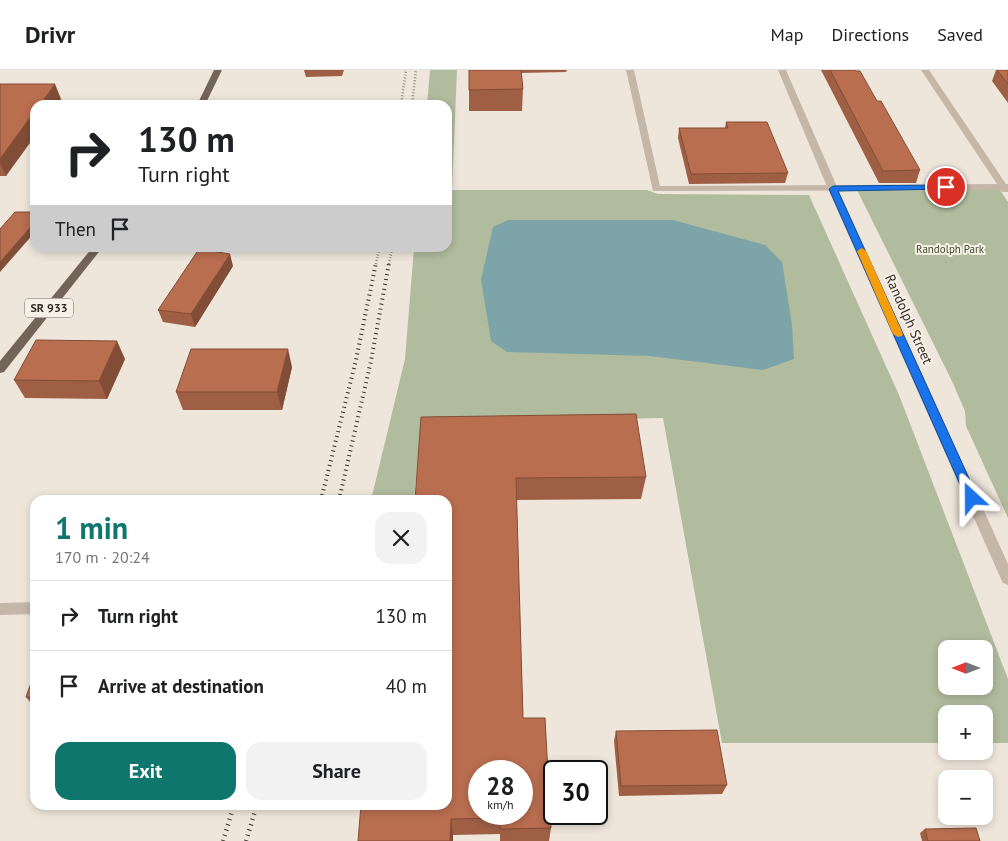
<!DOCTYPE html>
<html lang="en">
<head>
<meta charset="utf-8">
<style>
	:root { --surface:#fff; --page:#f2f2f2; --text:#202124; --muted:#757577; --line:#e0e0e0; --accent:#0f766e }
	body { margin:0; font-family:"PT Sans",sans-serif; background:var(--page); color:var(--text); height:100vh; display:flex; flex-direction:column; font-size:19px; white-space:nowrap }
	* { box-sizing:border-box; margin:0 }
	p { font-size:16px; color:var(--muted) }
	.icon { flex:none; width:28px; height:28px; fill:none; stroke:currentColor; stroke-width:2; stroke-linecap:round; stroke-linejoin:round }
	.map { position:relative; flex:1; overflow:hidden }
	.panel { position:absolute; left:30px; top:425px; width:422px; height:315px; display:flex; flex-direction:column; background:var(--surface); border-radius:15px; box-shadow:0 2px 8px #0003 }
	.panel>* { flex:none }
	.guide { position:absolute; left:30px; top:30px; width:422px; height:152px; border-radius:15px; box-shadow:0 2px 8px #0003; background:#fff; color:var(--text); overflow:hidden }
	.needle { width:32px; rotate:270deg }
	.buttons { position:absolute; left:938px; top:570px; display:grid; gap:10px }
	.buttons a { display:grid; place-items:center; width:55px; height:55px; border-radius:10px; background:var(--surface); box-shadow:0 2px 8px #0003; font-size:25px }
	.speed { position:absolute; left:468px; top:690px; display:flex; gap:10px; font-size:25px; font-weight:700; text-align:center }
	.speed>* { display:grid; place-content:center; width:65px; height:65px; border-radius:50%; background:var(--surface); box-shadow:0 2px 8px #0003; line-height:1 }
	.speed small { font-size:12px; font-weight:400 }
	.speed .limit { border:2px solid #111; border-radius:8px; background:#fff; color:#111 }
	.pin { position:absolute; display:grid; place-items:center; width:42px; height:42px; color:#fff; margin:-21px; border:2px solid #fff; border-radius:50%; box-shadow:0 1px 5px #0007 }
	.me { position:absolute; width:55px; margin:-28px; rotate:336deg; stroke-linejoin:round; filter:drop-shadow(0 0 4px #0008) }
	.turn { display:flex; align-items:center; gap:18px; height:105px; padding:0 25px; font-size:22px }
	.turn .icon { width:65px; height:65px; stroke-width:2.5 }
	.turn b { display:block; font-size:35px; line-height:42px }
	.then { display:flex; align-items:center; height:48px; padding:0 25px; background:#0003; gap:10px; font-size:19px }
	.round { display:grid; place-items:center; flex:none; width:52px; height:52px; border-radius:15px; background:var(--page) }
	.head { display:flex; align-items:center; justify-content:space-between; height:85px; padding:0 25px }
	h1 { font-size:30px; font-weight:800; line-height:38px; color:var(--accent) }
	.primary-button { display:flex; gap:10px; margin-top:auto; padding:10px 25px }
	.primary-button a { flex:1; height:58px; border-radius:15px; background:var(--accent); color:#fff; font-size:20px; font-weight:800; line-height:58px; text-align:center }
	.primary-button a+a { background:var(--page); color:var(--text) }
	ul { padding:0; list-style:none }
	li { display:flex; align-items:center; gap:15px; height:70px; padding:0 25px; border-top:1px solid var(--line) }
	li div { flex:1 }
	li b { display:block; font-size:19px }
	li em { font-style:normal }
	header { display:flex; align-items:center; gap:30px; box-sizing:border-box; height:70px; padding:0 25px; background:var(--surface); border-bottom:1px solid var(--line) }
	header strong { font-size:24px }
	nav { display:flex; gap:28px; margin-inline-start:auto; font-size:18px }
	.map>svg:first-child { display:block }
	.green { fill:#b0bc9d; fill-rule:evenodd }
	.water { fill:#7da4a8 }
	.lines { fill:none; stroke-linecap:round; stroke-linejoin:round }
	.lane { fill:#c5b7a8; fill-rule:evenodd }
	.street { fill:#c5b7a8; fill-rule:evenodd }
	.primary { fill:#73645a; fill-rule:evenodd }
	.rail-far2 { stroke:#332c27; stroke-width:2.5; stroke-dasharray:0.5 2.5; stroke-linecap:butt }
	.rail-far1 { stroke:#332c27; stroke-width:4; stroke-dasharray:1 4; stroke-linecap:butt }
	.rail { stroke:#332c27; stroke-width:4.5; stroke-dasharray:1 4.5; stroke-linecap:butt }
	.wall { fill:#9f5f44 }
	.shaded-wall { fill:#824d37 }
	.building { fill:#b96e4f; stroke:#824d37; fill-rule:evenodd }
	.route { fill:#1a73e8; stroke:#114b97 }
	.slow { fill:#f59e0b }
	.labels { text-anchor:middle; stroke-width:4; stroke-linejoin:round; paint-order:stroke }
	.far-park-label { font-size:11px; fill:#414e2e; stroke:#f7f0e6 }
	.shield { fill:#f7f0e6; stroke:#6e6760; stroke-width:1 }
	.shield-label { font-size:12px; font-weight:bold; fill:#332c27 }
	.street-label { font-size:14px; fill:#332c27; stroke:#f7f0e6 }
</style>
</head>
<body>
<header>
<strong>Drivr</strong>
<nav><a>Map</a><a>Directions</a><a>Saved</a></nav>
</header>
<div class="map">
<svg width="1008" height="771" viewBox="0 0 1008 771">
	<rect width="100%" height="100%" fill="#efe6db"/>
	<g class="green">
		<path d="M430 0H457L452 120H647L658 124 809 125 899 325 1008 609V673H984V644H946V673H722L663 348 421 353 414 430H371L405 289 414 178H448V35H427ZM946 579H984V616H946Z"/>
		<path d="M857 120H1000L1008 132V448L966 356 965 341 951 309Z"/>
	</g>
	<path class="water" d="M508 150H673L765 175 782 192 792 255 794 289 763 300 650 286 507 282 491 271 481 210 493 157Z"/>
	<g class="lines">
		<path class="lane" d="M626 0H634L660 116 997 114 921 0H929L1006 114H1008V122H1002L1000 120 653 121Z"/>
		<g class="street">
			<path d="M778 0H786L838 119 1008 494V515L1003 513 1001 509 828 119Z"/>
			<path d="M35 532V544L0 545V533Z"/>
		</g>
		<g class="primary">
			<path d="M214 0H222L205 35H197Z"/>
			<path d="M92 178H102L4 302 0 303V291Z"/>
		</g>
		<g class="rail-far2">
			<path d="M401 35 406 0"/>
			<path d="M412 35 416 0"/>
			<path d="M376 194 379 178"/>
			<path d="M389 194 392 178"/>
		</g>
		<g class="rail-far1">
			<path d="M321 430 356 290 376 193"/>
			<path d="M339 430 371 291 389 193"/>
		</g>
		<g class="rail">
			<path d="M223 771 234 735"/>
			<path d="M246 771 257 735"/>
		</g>
	</g>
	<g class="wall">
		<path d="M304 0H344L342 6 306 7Z"/>
		<path d="M469 0H567L566 2 521 3 523 19 522 41H469Z"/>
		<path d="M821 0H855L877 31 920 100 916 113H879Z"/>
		<path d="M996 0H1008V33L992 11Z"/>
		<path d="M0 14 61 29 57 35H35L6 106H0Z"/>
		<path d="M726 52 788 103 785 113 689 114 678 68 679 58H725Z"/>
		<path d="M233 196 195 257 163 252 158 240Z"/>
		<path d="M125 289 107 329 25 328 14 310Z"/>
		<path d="M292 297 282 340H183L176 322Z"/>
		<path d="M421 347 646 407 641 429 516 430 523 648 551 758 549 771H500V764L453 765V771H358L448 735Z"/>
		<path d="M35 602V638L26 627Z"/>
		<path d="M616 661 727 715 722 724 619 726 614 671Z"/>
		<path d="M925 759 980 771H922L920 763Z"/>
	</g>
	<g class="shaded-wall">
		<path d="M55 14 61 29 57 35H40Z"/>
		<path d="M35 41V66L6 106 0 93V89Z"/>
		<path d="M35 152V162L0 202V192Z"/>
		<path d="M230 184 233 196 195 257 191 244Z"/>
		<path d="M117 271 125 289 107 329 99 311Z"/>
		<path d="M288 279 292 297 282 340 277 322Z"/>
		<path d="M451 749 453 765V771H450Z"/>
	</g>
	<g class="building">
		<path d="M469 0H521L523 19 469 20Z"/>
		<path d="M830 0H855L856 1H860L877 31H881L920 100 883 101Z"/>
		<path d="M997 0H1008V14Z"/>
		<path d="M0 14H55L40 35H35V41L0 89Z"/>
		<path d="M726 52H767L788 103 691 104 679 58H728Z"/>
		<path d="M15 142H35V152L0 192V159Z"/>
		<path d="M199 179 230 184 191 244 158 240Z"/>
		<path d="M36 270 117 271 99 311 14 310Z"/>
		<path d="M191 279H288L277 322H176Z"/>
		<path d="M636 344 646 407 516 408 523 648H545L551 758 500 759V748L451 749 450 771H358L361 735H448V430H415L421 347ZM479 701H521V744H479Z"/>
		<path d="M35 602V627H26Z"/>
		<path d="M717 660 727 715 621 716 616 661Z"/>
		<path d="M976 758 980 771H928L925 759Z"/>
	</g>
	<path class="route" d="M946 115 950 117 949 119 838 121 978 428 977 431H968L966 428 829 119 833 116Z"/>
	<path class="slow" d="M862 178 866 181 903 264 902 266 898 267 893 264 857 181Z"/>
	<g class="labels">
		<g class="far-park-label">
			<text x="950" y="183">Randolph Park</text>
		</g>
		<rect class="shield" x="25" y="228.5" width="48" height="19" rx="4"/>
		<g class="shield-label">
			<text x="49" y="242">SR 933</text>
		</g>
		<g class="street-label">
			<text transform="translate(909 249) rotate(66)" y="5">Randolph Street</text>
		</g>
	</g>
</svg>
<div class="buttons">
<a><svg class="needle" viewBox="-14 -14 28 28"><path d="M0-13l5 13h-10z" fill="#e53935"/><path d="M0 13l5-13h-10z" fill="#757577"/></svg></a>
<a>+</a>
<a>−</a>
</div>
<div class="speed"><div>28<small>km/h</small></div><div class="limit">30</div></div>
<div class="pin" style="left:946px;top:117px;background:#d93025"><svg class="icon" aria-label="arrive" viewBox="0 0 24 24"><path d="M6 21V4h12l-3 4 3 4H6"/></svg></div>
<svg class="me" style="left:972px;top:428px" viewBox="-20 -20 40 40"><path d="M0-17L14 15 0 8-14 15z" fill="#1a73e8" stroke="#fff" stroke-width="4"/></svg>
<div class="guide">
<div class="turn"><svg class="icon" aria-label="right" viewBox="0 0 24 24"><path d="M7 20v-9h11M14 6l5 5-5 5"/></svg><div><b>130 m</b>Turn right</div></div>
<div class="then">Then<svg class="icon" aria-label="arrive" viewBox="0 0 24 24"><path d="M6 21V4h12l-3 4 3 4H6"/></svg></div>
</div>
<section class="panel">
<div class="head"><div><h1>1 min</h1><p>170 m · 20:24</p></div><a class="round"><svg class="icon" aria-label="close" viewBox="0 0 24 24"><path d="M6 6l12 12M18 6L6 18"/></svg></a></div>
<ul>
<li><svg class="icon" aria-label="right" viewBox="0 0 24 24"><path d="M7 20v-9h11M14 6l5 5-5 5"/></svg><div><b>Turn right</b></div><em>130 m</em></li>
<li><svg class="icon" aria-label="arrive" viewBox="0 0 24 24"><path d="M6 21V4h12l-3 4 3 4H6"/></svg><div><b>Arrive at destination</b></div><em>40 m</em></li>
</ul>
<div class="primary-button"><a>Exit</a><a>Share</a></div>
</section>
</div>
</body>
</html>
